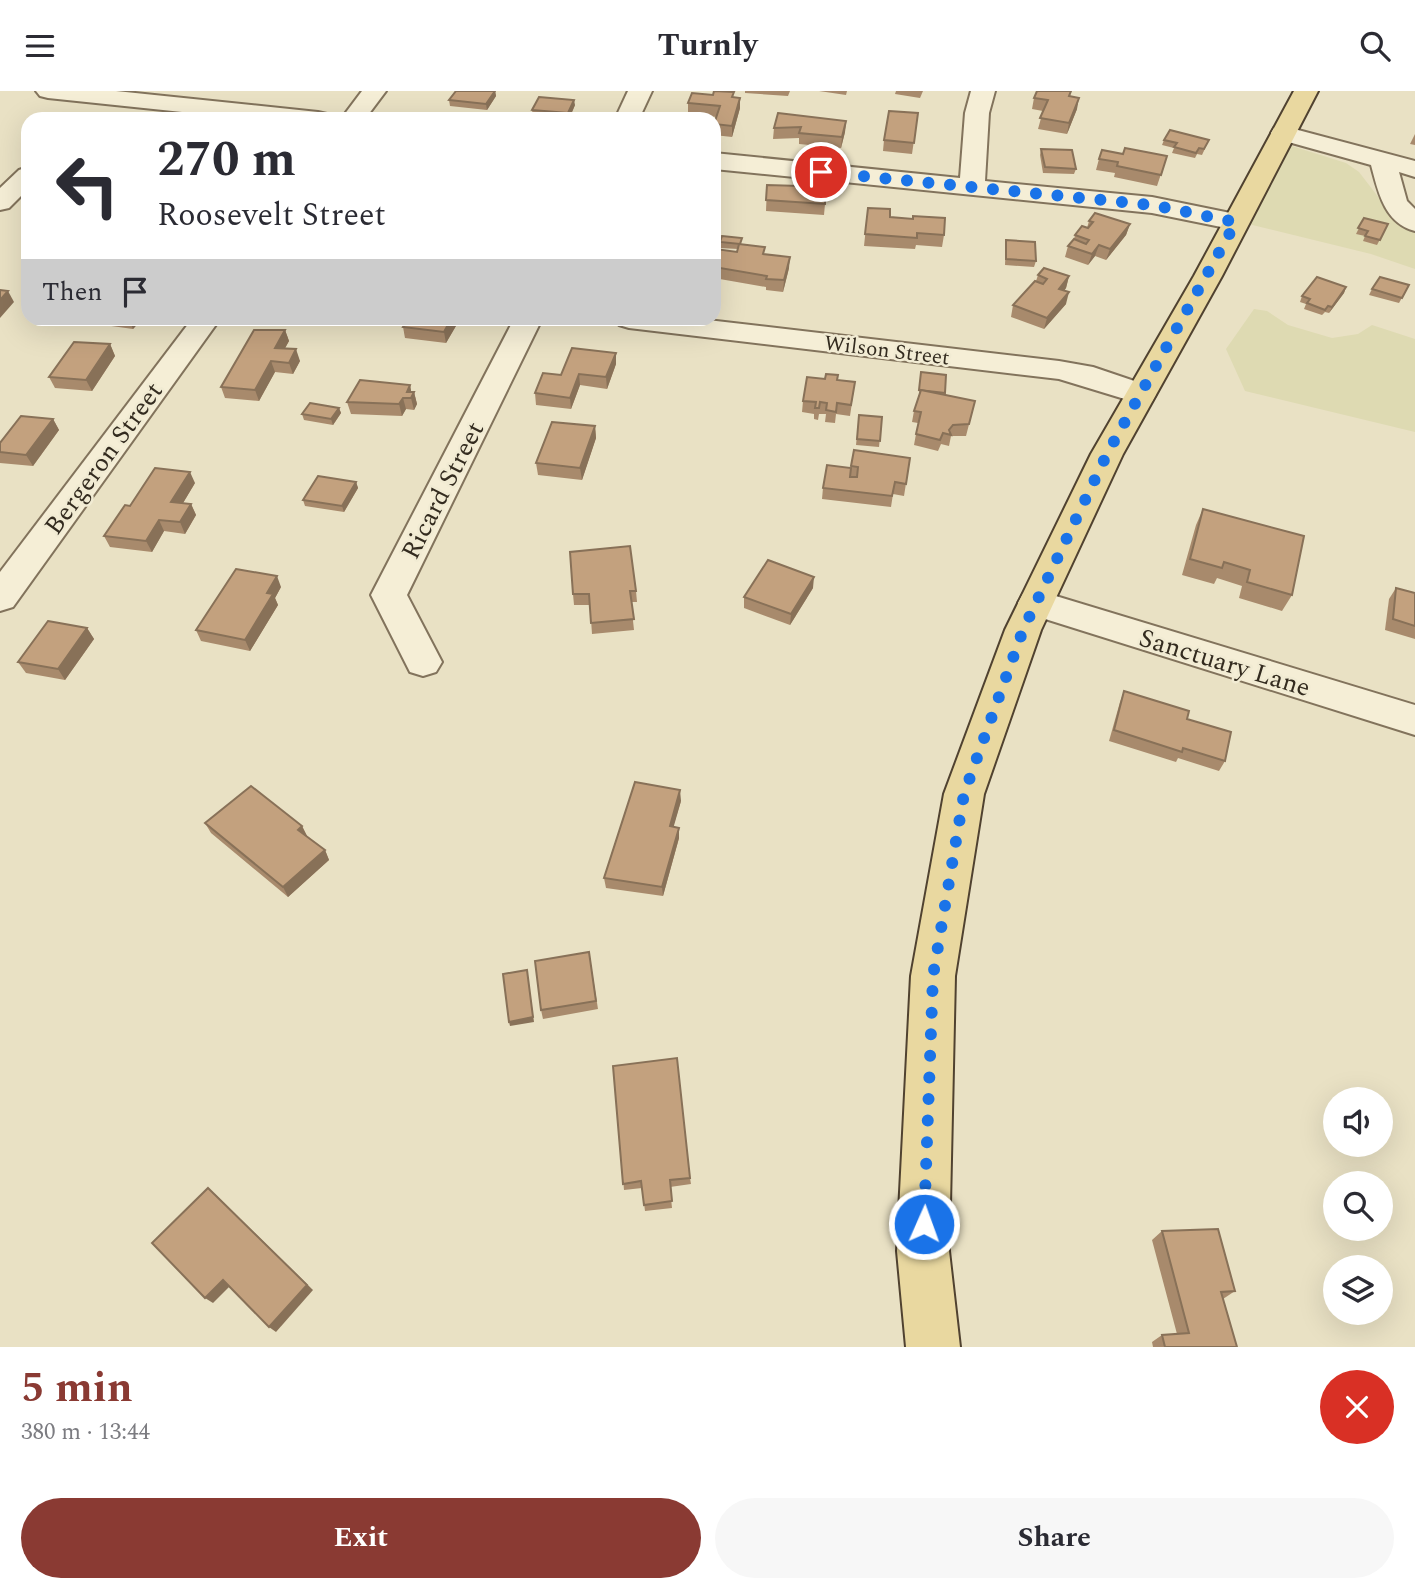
<!DOCTYPE html>
<html lang="en">
<head>
<meta charset="utf-8">
<style>
	:root { --surface:#fff; --page:#f7f7f7; --text:#2b2b33; --muted:#7c7c81; --accent:#8a3a33 }
	body { margin:0; font-family:Spectral,serif; background:var(--page); color:var(--text); height:100vh; display:flex; flex-direction:column; font-size:26px; white-space:nowrap }
	* { box-sizing:border-box; margin:0 }
	p { font-size:23px; color:var(--muted) }
	.icon { flex:none; width:38px; height:38px; fill:none; stroke:currentColor; stroke-width:2; stroke-linecap:round; stroke-linejoin:round }
	.map { position:relative; height:1256px; overflow:hidden }
	.drawer { display:flex; flex-direction:column; background:var(--surface); flex:1 }
	.drawer>* { flex:none }
	.banner { position:absolute; left:21px; top:21px; width:700px; height:214px; border-radius:21px; box-shadow:0 7px 28px #0002; background:#fff; color:var(--text); overflow:hidden }
	.buttons { position:absolute; left:1323px; top:996px; display:grid; gap:14px }
	.buttons a { display:grid; place-items:center; width:70px; height:70px; border-radius:50%; background:var(--surface); box-shadow:0 7px 28px #0002; font-size:35px }
	.pin { position:absolute; display:grid; place-items:center; width:60px; height:60px; color:#fff; margin:-30px; border:4px solid #fff; border-radius:50%; box-shadow:0 2px 7px #0007 }
	.me { position:absolute; width:77px; margin:-38px; rotate:2deg; stroke-linejoin:round; filter:drop-shadow(0 0 5px #0008) }
	.turn { display:flex; align-items:center; gap:24px; height:147px; padding:0 21px; font-size:32px }
	.turn .icon { width:91px; height:91px; stroke-width:2.5 }
	.turn b { display:block; font-size:49px; line-height:60px }
	.then { display:flex; align-items:center; height:66px; padding:0 21px; background:#0003; gap:14px; font-size:26px }
	.round { display:grid; place-items:center; flex:none; width:74px; height:74px; border-radius:37px; background:var(--page) }
	.headline { display:flex; align-items:center; justify-content:space-between; height:119px; padding:0 21px }
	h1 { font-size:42px; font-weight:700; line-height:52px; color:var(--accent) }
	.primary-button { display:flex; gap:14px; margin-top:auto; padding:14px 21px }
	.primary-button a { flex:1; height:80px; border-radius:42px; background:var(--accent); color:#fff; font-size:28px; font-weight:700; line-height:80px; text-align:center }
	.primary-button a+a { background:var(--page); color:var(--text) }
	header { display:flex; justify-content:space-between; align-items:center; height:91px; padding:0 21px; background:var(--surface); font-size:32px; font-weight:700 }
	.map>svg:first-child { display:block }
	.farmland { fill:#dedab2 }
	.lines { fill:none; stroke-linecap:round; stroke-linejoin:round }
	.minor-casing { stroke:#82735c; stroke-width:4 }
	.major-casing { stroke:#504230; stroke-width:4 }
	.minor { fill:#f5eed6; fill-rule:evenodd }
	.major { fill:#e9d8a0; fill-rule:evenodd }
	.wall { fill:#a88a6c }
	.shaded-wall { fill:#887158 }
	.building { fill:#c3a17e; stroke:#887158; stroke-width:2 }
	.route { stroke:#1a73e8; stroke-width:12; stroke-dasharray:0 21.6 }
	.labels { text-anchor:middle; stroke-width:5; stroke-linejoin:round; paint-order:stroke }
	.far-street-label { font-size:21px; fill:#332b1f; stroke:#f1ebd3 }
	.street-label { font-size:26px; fill:#332b1f; stroke:#f1ebd3 }
</style>
</head>
<body>
<header><svg class="icon" aria-label="menu" viewBox="0 0 24 24"><path d="M4 6h16M4 12h16M4 18h16"/></svg>Turnly<svg class="icon" aria-label="search" viewBox="0 0 24 24"><circle cx="10" cy="10" r="6"/><path d="M15 15l6 6"/></svg></header>
<div class="map">
<svg width="1415" height="1256" viewBox="0 0 1415 1256">
	<rect width="100%" height="100%" fill="#e9e1c4"/>
	<g class="farmland">
		<path d="M1279 51 1346 72 1359 81 1386 116 1415 136V178L1371 163 1240 131Z"/>
		<path d="M1254 218 1267 220 1288 234 1332 247 1358 243 1372 234 1415 248V341L1245 300 1226 258Z"/>
	</g>
	<g class="lines">
		<g class="minor-casing">
			<g id="minor">
				<path d="M36 0H116L318 21 327 23 330 28H249L48 7 40 5Z"/>
				<path d="M362 0H386L365 28H341Z"/>
				<path d="M628 0H652L639 28H615Z"/>
				<path d="M971 0H995L989 22 985 90 1152 106 1245 125 1249 131 1245 137 1236 139 1152 122 714 78V62L960 87 965 22Z"/>
				<path d="M1283 35 1415 70V86L1399 81 1407 110 1415 118V140C1384 132 1378 100 1371 74L1274 47 1271 42 1274 37Z"/>
				<path d="M28 76V98L9 117 0 119V97L19 79Z"/>
				<path d="M192 228H220L13 516 0 520V481Z"/>
				<path d="M514 228H542L407 504 442 571 436 581 423 585 410 581 371 504Z"/>
				<path d="M615 228H699L1059 270 1093 276 1152 296 1156 303 1152 310 1141 313 1059 288 629 237 619 234Z"/>
				<path d="M1036 499 1415 614V644L1023 521 1018 512 1023 503Z"/>
			</g>
		</g>
		<g class="major-casing">
			<path id="major" d="M1294 0H1318L1222 185 1123 363 1041 539 984 703 955 885 949 1160 960 1256H906L897 1160 911 885 944 703 1005 539 1091 363 1194 185Z"/>
		</g>
		<use href="#minor" class="minor"/>
		<use href="#major" class="major"/>
	</g>
	<g class="wall">
		<path d="M495 0 496 5 487 19 450 15 449 9Z"/>
		<path d="M745 0H790L788 5 745 2Z"/>
		<path d="M819 0H847L846 4Z"/>
		<path d="M896 0H923L920 7 895 3Z"/>
		<path d="M1071 0 1070 5 1077 18 1067 43 1038 38 1043 20 1032 18 1034 7Z"/>
		<path d="M734 1 733 6 740 7V17L732 46 714 44V33L717 26 688 23V12L713 4Z"/>
		<path d="M575 14 569 28 533 25 532 19Z"/>
		<path d="M918 22 912 63 883 60 884 49Z"/>
		<path d="M846 30 845 41 841 57 799 53V47L773 48 774 37Z"/>
		<path d="M1415 43V54L1410 53Z"/>
		<path d="M1164 49H1209L1202 64 1197 63 1195 67 1172 62 1174 57 1162 54Z"/>
		<path d="M1041 58 1076 78 1074 83 1043 82 1040 64Z"/>
		<path d="M1123 63 1167 65 1157 95 1114 86 1115 82 1096 79 1099 68Z"/>
		<path d="M767 94 809 96 825 113 824 124 766 120Z"/>
		<path d="M868 117 890 126 944 144 942 156 916 154 915 158 864 155Z"/>
		<path d="M1364 127 1388 133 1377 154 1363 150 1365 145 1356 143Z"/>
		<path d="M1089 130 1130 133 1126 144 1106 169 1095 165 1088 174 1065 166 1068 155 1074 148 1075 144 1087 137Z"/>
		<path d="M28 140V154L23 145Z"/>
		<path d="M1006 149 1036 170 1034 176 1005 174Z"/>
		<path d="M720 151 741 153 789 177 783 201 766 199V196L714 187V165L737 161 738 158 720 157Z"/>
		<path d="M1038 184 1069 185 1066 197 1064 200 1066 213 1044 238 1011 226 1013 214 1036 190Z"/>
		<path d="M1409 194 1399 212 1369 204 1372 198Z"/>
		<path d="M1346 196 1344 202 1329 222 1325 221 1322 224 1304 218 1306 213 1300 211 1302 205Z"/>
		<path d="M94 228H142L133 238 97 233Z"/>
		<path d="M460 228 446 252 405 247 403 236Z"/>
		<path d="M285 239 289 250 285 257 300 270 293 283 275 281 259 310 225 307 221 296Z"/>
		<path d="M110 253 115 265 92 300 55 297 49 286Z"/>
		<path d="M616 262V273L607 298 580 294 571 318 536 314 535 302 561 284Z"/>
		<path d="M921 281 946 284 945 304 975 310 966 345H951L949 355 941 353 938 360 914 354 918 332 912 331 914 320 919 305Z"/>
		<path d="M838 289 855 291 850 325 836 323 835 332 825 331 826 323H819L818 329 814 328V323L802 321 803 310Z"/>
		<path d="M410 294 411 301H414L417 313 414 319 406 318 402 325 351 323 347 311Z"/>
		<path d="M339 317 341 322 333 334 304 329 302 323Z"/>
		<path d="M859 324 882 326 879 356 856 354Z"/>
		<path d="M53 328 59 339 33 375 0 372V361Z"/>
		<path d="M595 335 596 347 582 389 538 384 536 372Z"/>
		<path d="M854 359 910 367 904 405 893 403 891 416 822 408 823 397 851 377Z"/>
		<path d="M356 391 358 397 344 421 305 415 303 409Z"/>
		<path d="M195 392 183 412 191 413 196 424 185 443 164 440 152 461 110 456 104 445 130 415Z"/>
		<path d="M1203 418 1292 504 1282 520 1239 507 1242 495 1217 487 1214 493 1182 484 1196 434Z"/>
		<path d="M281 496 275 507 278 514 250 560 201 550 196 539Z"/>
		<path d="M813 497 790 534 744 517V506Z"/>
		<path d="M1396 497 1415 502V548L1385 539 1389 508Z"/>
		<path d="M636 500 637 511H631L634 539 592 543 590 514H574L573 503Z"/>
		<path d="M87 537 94 548 65 589 26 582 18 571Z"/>
		<path d="M1124 600 1187 628 1225 670 1219 680 1178 667 1176 671 1109 650 1120 611Z"/>
		<path d="M681 710 673 736 679 737V747L663 805 606 797 604 787Z"/>
		<path d="M205 732 302 735 307 745 325 759 329 769 288 806 211 742Z"/>
		<path d="M589 861 598 918 543 928 541 919Z"/>
		<path d="M613 975 690 1087 691 1093 670 1096 672 1117 645 1120 642 1097 624 1099Z"/>
		<path d="M1162 1140 1235 1200 1223 1208 1237 1256H1153L1152 1251 1162 1244 1177 1243 1152 1149Z"/>
	</g>
	<g class="shaded-wall">
		<path d="M495 0 496 5 487 19 486 13Z"/>
		<path d="M740 7V17L732 46V35Z"/>
		<path d="M1079 7 1077 18 1067 43 1069 32Z"/>
		<path d="M574 9 575 14 569 28 568 22Z"/>
		<path d="M846 30 845 41 841 57 842 46Z"/>
		<path d="M1130 133 1126 144 1106 169 1110 158Z"/>
		<path d="M1099 154 1095 165 1088 174 1092 163Z"/>
		<path d="M790 166 789 177 783 201 784 189Z"/>
		<path d="M1069 185 1066 197 1056 209 1059 198Z"/>
		<path d="M1346 196 1344 202 1329 222 1332 216Z"/>
		<path d="M8 200 14 211 0 227V209Z"/>
		<path d="M1069 201 1066 213 1044 238 1047 227Z"/>
		<path d="M129 228H142L133 238Z"/>
		<path d="M451 228H460L446 252 444 241Z"/>
		<path d="M285 239 289 250 279 268 275 257Z"/>
		<path d="M110 253 115 265 92 300 86 289Z"/>
		<path d="M296 258 300 270 293 283 289 272Z"/>
		<path d="M616 262V273L607 298 606 286Z"/>
		<path d="M271 270 275 281 259 310 255 299Z"/>
		<path d="M579 283 580 294 571 318 570 307Z"/>
		<path d="M410 294 412 305 414 301 417 313 414 319 411 307 407 301Z"/>
		<path d="M403 307 406 318 402 325 399 313Z"/>
		<path d="M339 317 341 322 333 334 331 328Z"/>
		<path d="M53 328 59 339 33 375 26 364Z"/>
		<path d="M595 335 596 347 582 389 580 377Z"/>
		<path d="M190 381 195 392 177 422 171 411Z"/>
		<path d="M356 391 358 397 344 421 342 415Z"/>
		<path d="M191 413 196 424 185 443 180 431Z"/>
		<path d="M159 429 164 440 152 461 146 450Z"/>
		<path d="M277 485 281 496 275 507 278 514 250 560 245 549 267 502Z"/>
		<path d="M814 486 813 497 790 534 791 523Z"/>
		<path d="M87 537 94 548 65 589 58 578Z"/>
		<path d="M680 699 681 710 671 745 670 735Z"/>
		<path d="M302 735 307 745 303 748 298 739Z"/>
		<path d="M679 737V747L663 805 662 796Z"/>
		<path d="M325 759 329 769 288 806 283 796Z"/>
		<path d="M527 879 534 931 510 935 509 931Z"/>
		<path d="M215 1103 313 1199 276 1241 269 1236Z"/>
		<path d="M223 1189 230 1195 213 1212 205 1207Z"/>
	</g>
	<g class="building">
		<path d="M456 0H495L486 13 449 9Z"/>
		<path d="M714 0 734 1 732 6 740 7 732 35 714 33 720 15 688 12 692 2 713 4Z"/>
		<path d="M1037 0H1071L1069 5 1079 7 1069 32 1040 27 1048 9 1034 7Z"/>
		<path d="M539 6 574 9 568 22 532 19Z"/>
		<path d="M889 20 918 22 914 52 884 49Z"/>
		<path d="M778 22 846 30 842 46 799 42 801 36 774 37Z"/>
		<path d="M1170 39 1209 49 1204 58 1199 57 1196 62 1174 56 1177 52 1164 49Z"/>
		<path d="M1125 57 1167 65 1161 84 1117 75 1118 71 1099 68 1102 59 1123 63Z"/>
		<path d="M1041 58 1072 59 1076 78 1045 76Z"/>
		<path d="M800 93H809V96L825 97V113L766 109 767 94 800 95Z"/>
		<path d="M868 117 890 118V126L913 128V125L945 127 944 144 917 142V147L865 143Z"/>
		<path d="M1095 122 1130 133 1110 158 1099 154 1092 163 1068 155 1074 148 1086 153 1089 149 1075 144 1082 135 1088 137 1093 131 1089 130Z"/>
		<path d="M1364 127 1388 133 1380 149 1365 145 1368 140 1358 137Z"/>
		<path d="M722 145 742 147 740 153 720 151Z"/>
		<path d="M1006 149 1035 151 1036 170 1006 168Z"/>
		<path d="M739 153 765 156 763 163 790 166 784 189 766 188 767 185 714 176V165L716 158 737 161Z"/>
		<path d="M1044 177 1069 185 1059 198 1069 201 1047 227 1013 214 1035 190 1043 193 1047 188 1038 184Z"/>
		<path d="M1317 186 1346 196 1332 216 1328 215 1325 219 1307 212 1310 208 1302 205Z"/>
		<path d="M1380 186 1409 194 1402 207 1372 198Z"/>
		<path d="M0 199 8 200 0 209Z"/>
		<path d="M408 228H451L444 241 403 236Z"/>
		<path d="M254 239H285L275 257 296 258 289 272 271 270 255 299 221 296Z"/>
		<path d="M74 251 110 253 86 289 49 286Z"/>
		<path d="M572 257 616 262 606 286 579 283 570 307 535 302 543 282 561 284Z"/>
		<path d="M921 281 946 284 945 302 919 299Z"/>
		<path d="M826 283 838 284 837 289 855 291 851 314 837 312 836 321 826 319 827 312 820 311 819 317H815L816 311 803 310 807 286 825 288Z"/>
		<path d="M360 289 410 294 407 301H414L411 307H403L399 313 347 311Z"/>
		<path d="M921 299 975 310 969 333 953 334 949 339 951 344 943 342 940 349 916 343 921 321 914 320Z"/>
		<path d="M310 312 339 317 331 328 302 323Z"/>
		<path d="M859 324 882 326 880 350 857 348Z"/>
		<path d="M21 325 53 328 26 364 0 361V352Z"/>
		<path d="M552 331 595 335 580 377 536 372Z"/>
		<path d="M854 359 910 367 906 393 895 391 892 405 823 397 827 374 851 377 850 386H857L858 376 851 375Z"/>
		<path d="M155 377 190 381 171 411 191 413 180 431 159 429 146 450 104 445 125 414 130 415Z"/>
		<path d="M318 385 356 391 342 415 303 409Z"/>
		<path d="M1203 418 1304 445 1292 504 1247 491 1250 479 1224 471 1222 477 1190 468Z"/>
		<path d="M630 455 636 500H630L634 528 591 532 589 503H573L570 461Z"/>
		<path d="M768 469 814 486 791 523 744 506Z"/>
		<path d="M236 478 277 485 267 502 273 503 245 549 196 539Z"/>
		<path d="M1396 497 1415 502V535L1393 528Z"/>
		<path d="M48 530 87 537 58 578 18 571Z"/>
		<path d="M1124 600 1189 620 1187 628 1231 641 1225 670 1183 657 1182 661 1114 639Z"/>
		<path d="M635 691 680 699 670 735 679 737 662 796 604 787Z"/>
		<path d="M251 695 302 735 298 739 325 759 283 796 205 732Z"/>
		<path d="M589 861 596 910 541 919 535 870Z"/>
		<path d="M527 879 533 926 509 931 503 883Z"/>
		<path d="M677 967 690 1087 670 1089 672 1110 644 1114 641 1090 623 1093 613 975Z"/>
		<path d="M208 1097 307 1194 269 1236 223 1189 205 1207 152 1152Z"/>
		<path d="M1218 1138 1235 1200 1221 1201 1237 1256H1165L1162 1244 1189 1242 1162 1140Z"/>
	</g>
	<g class="lines">
		<path class="route" d="M821 81 1152 114 1236 131 1107 363 1023 539 964 703 933 885 924 1133"/>
	</g>
	<g class="labels">
		<g class="far-street-label">
			<text transform="translate(887 259) rotate(7)" y="7">Wilson Street</text>
		</g>
		<g class="street-label">
			<text transform="translate(103 367) rotate(-54)" y="9">Bergeron Street</text>
			<text transform="translate(442 399) rotate(-63)" y="9">Ricard Street</text>
			<text transform="translate(1225 571) rotate(17)" y="9">Sanctuary Lane</text>
		</g>
	</g>
</svg>
<div class="buttons">
<a><svg class="icon" aria-label="sound" viewBox="0 0 24 24"><path d="M4 9h4l5-4v14l-5-4H4zM17 9q2 3 0 6"/></svg></a>
<a><svg class="icon" aria-label="search" viewBox="0 0 24 24"><circle cx="10" cy="10" r="6"/><path d="M15 15l6 6"/></svg></a>
<a><svg class="icon" aria-label="layers" viewBox="0 0 24 24"><path d="M12 4l9 5-9 5-9-5zM3 14l9 5 9-5"/></svg></a>
</div>
<div class="pin" style="left:821px;top:81px;background:#d93025"><svg class="icon" aria-label="arrive" viewBox="0 0 24 24"><path d="M6 21V4h12l-3 4 3 4H6"/></svg></div>
<svg class="me" style="left:924px;top:1133px" viewBox="-20 -20 40 40"><circle r="17" fill="#1a73e8" stroke="#fff" stroke-width="3"/><path d="M0-11L8 9 0 5-8 9z" fill="#fff"/></svg>
<div class="banner">
<div class="turn"><svg class="icon" aria-label="left" viewBox="0 0 24 24"><path d="M17 20v-9H6M10 6l-5 5 5 5"/></svg><div><b>270 m</b>Roosevelt Street</div></div>
<div class="then">Then<svg class="icon" aria-label="arrive" viewBox="0 0 24 24"><path d="M6 21V4h12l-3 4 3 4H6"/></svg></div>
</div>
</div>
<section class="drawer">
<div class="headline"><div><h1>5 min</h1><p>380 m · 13:44</p></div><a class="round" style="background:#d93025;color:#fff"><svg class="icon" aria-label="close" viewBox="0 0 24 24"><path d="M6 6l12 12M18 6L6 18"/></svg></a></div>
<div class="primary-button"><a>Exit</a><a>Share</a></div>
</section>
</body>
</html>
